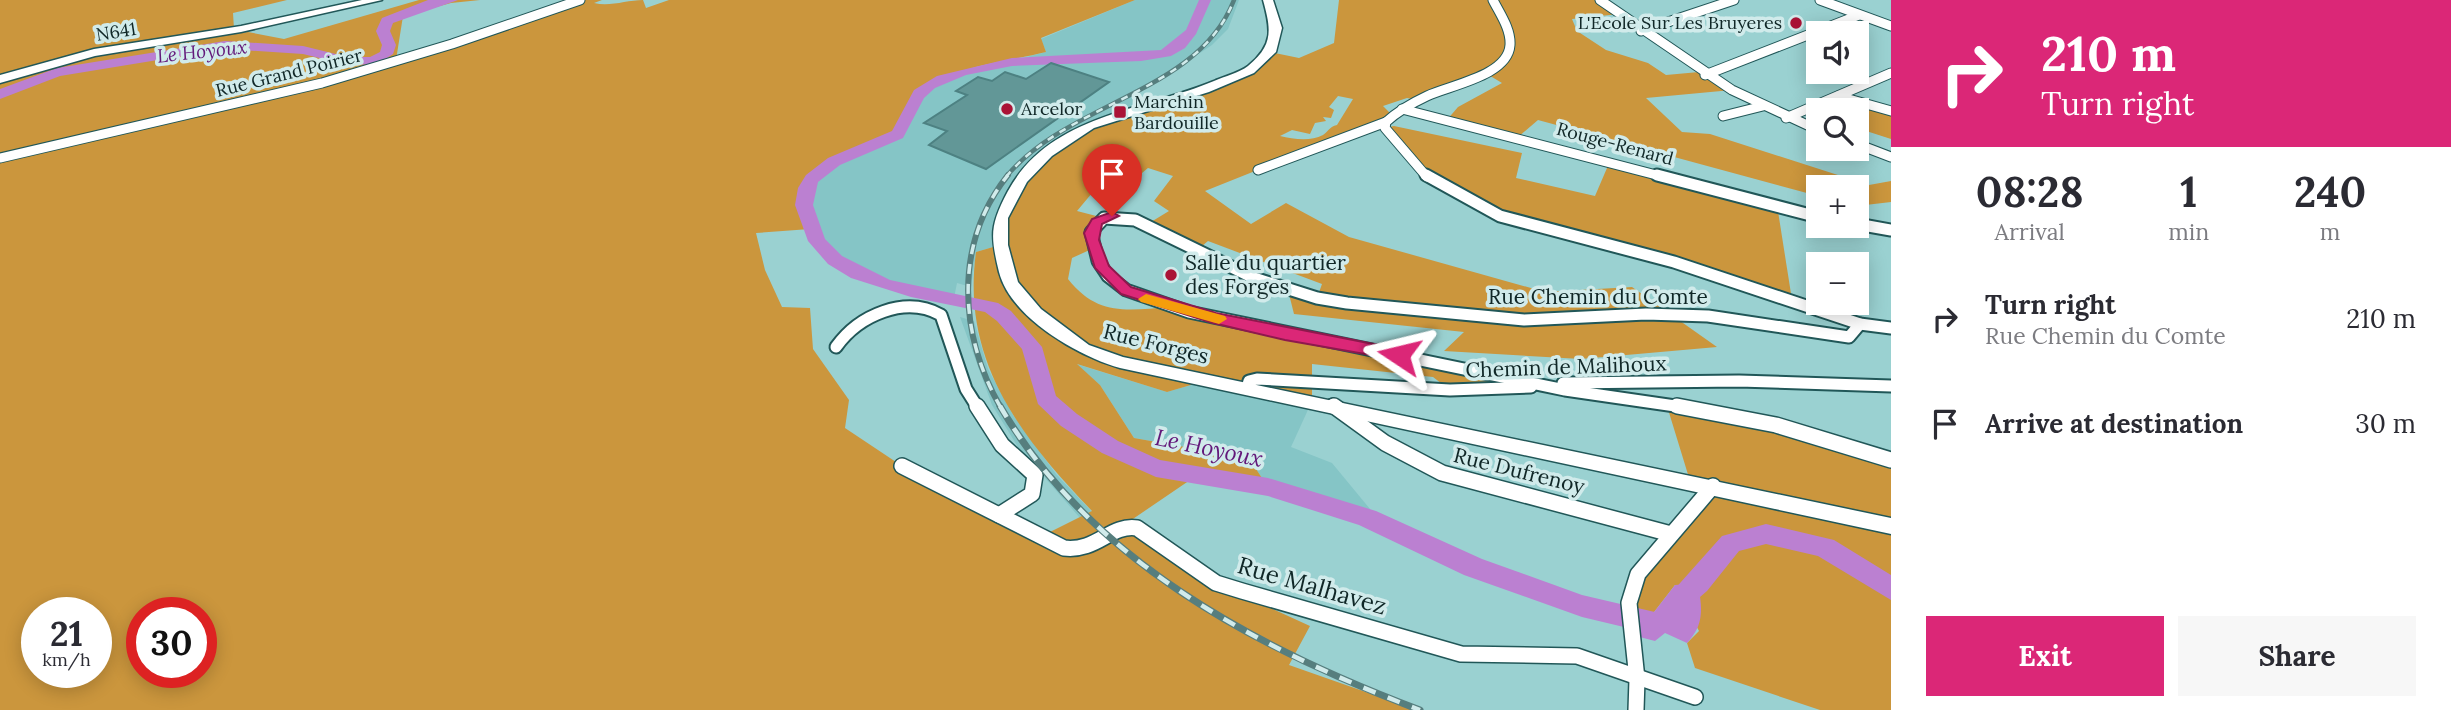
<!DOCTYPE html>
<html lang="en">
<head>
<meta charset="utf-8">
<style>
	:root { --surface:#fff; --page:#f7f7f7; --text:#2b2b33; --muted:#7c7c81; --accent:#db2777 }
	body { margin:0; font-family:Lora,serif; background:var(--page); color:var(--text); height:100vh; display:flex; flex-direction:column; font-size:26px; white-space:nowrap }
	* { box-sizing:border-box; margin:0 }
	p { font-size:23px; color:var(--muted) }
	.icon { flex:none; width:38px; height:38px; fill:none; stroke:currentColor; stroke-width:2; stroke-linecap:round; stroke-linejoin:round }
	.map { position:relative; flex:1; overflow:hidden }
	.side { display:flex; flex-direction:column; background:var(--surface); width:560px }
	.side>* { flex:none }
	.hud { background:#db2777; color:#fff; overflow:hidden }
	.buttons { position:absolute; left:1806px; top:21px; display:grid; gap:14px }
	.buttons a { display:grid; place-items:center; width:63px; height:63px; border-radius:0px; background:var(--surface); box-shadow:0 4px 18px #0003; font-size:35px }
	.speed { position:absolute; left:21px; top:597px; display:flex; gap:14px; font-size:35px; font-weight:700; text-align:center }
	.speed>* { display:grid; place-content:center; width:91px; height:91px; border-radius:50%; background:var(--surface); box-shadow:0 4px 18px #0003; line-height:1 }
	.speed small { font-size:18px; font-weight:400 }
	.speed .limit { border:10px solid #d22; background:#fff; color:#111 }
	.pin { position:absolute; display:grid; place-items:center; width:60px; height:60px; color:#fff; margin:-72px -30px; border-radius:50% 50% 50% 0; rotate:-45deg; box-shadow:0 0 7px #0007 }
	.pin .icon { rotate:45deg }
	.me { position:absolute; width:77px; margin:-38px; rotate:280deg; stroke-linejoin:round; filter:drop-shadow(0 0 5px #0008) }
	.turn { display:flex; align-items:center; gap:24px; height:147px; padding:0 35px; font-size:32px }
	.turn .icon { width:91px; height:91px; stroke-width:2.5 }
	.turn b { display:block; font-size:49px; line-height:60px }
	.eta { display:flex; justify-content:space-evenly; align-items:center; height:119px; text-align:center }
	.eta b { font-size:42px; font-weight:800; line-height:49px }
	.primary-button { display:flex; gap:14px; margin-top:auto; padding:14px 35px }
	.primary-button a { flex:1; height:80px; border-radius:0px; background:var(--accent); color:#fff; font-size:28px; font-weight:800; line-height:80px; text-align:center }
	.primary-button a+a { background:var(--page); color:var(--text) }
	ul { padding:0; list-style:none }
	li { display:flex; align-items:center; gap:21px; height:105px; padding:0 35px }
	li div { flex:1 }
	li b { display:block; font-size:26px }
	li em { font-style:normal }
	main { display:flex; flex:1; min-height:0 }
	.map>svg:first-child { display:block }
	.built { fill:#85c5c6 }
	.green { fill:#cb963d; fill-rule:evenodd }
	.water { fill:#bb80d1 }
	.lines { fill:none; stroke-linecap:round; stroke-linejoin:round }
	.river { fill:#bb80d1; fill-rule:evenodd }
	.building { fill:#629797; stroke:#4d8182; stroke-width:2 }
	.street-far2-casing { stroke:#215758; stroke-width:11 }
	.street-far1-casing { stroke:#215758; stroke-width:15 }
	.street-casing { stroke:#215758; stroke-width:18 }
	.secondary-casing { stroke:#215758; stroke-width:3 }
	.street-far2 { stroke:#fff; stroke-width:9 }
	.street-far1 { stroke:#fff; stroke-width:11 }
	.street { stroke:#fff; stroke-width:15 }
	.secondary { fill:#fff; fill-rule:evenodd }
	.rail-far2-casing { stroke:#567e7e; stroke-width:4.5 }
	.rail-far1-casing { stroke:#567e7e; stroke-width:6 }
	.rail-casing { stroke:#567e7e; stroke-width:7 }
	.rail-far2 { stroke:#d1ebeb; stroke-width:2.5; stroke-dasharray:7; stroke-linecap:butt }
	.rail-far1 { stroke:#d1ebeb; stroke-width:3.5; stroke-dasharray:10; stroke-linecap:butt }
	.rail { stroke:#d1ebeb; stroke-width:4.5; stroke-dasharray:13; stroke-linecap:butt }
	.route { fill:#db2777; stroke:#8e194d; stroke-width:2 }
	.slow { fill:#f59e0b }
	.poi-dot { fill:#aa1336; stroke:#d1ebeb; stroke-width:2.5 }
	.labels { text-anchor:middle; stroke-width:7; stroke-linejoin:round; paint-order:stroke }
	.far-poi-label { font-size:18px; fill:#102727; stroke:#d1ebeb; text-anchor:start }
	.far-street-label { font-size:18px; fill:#102727; stroke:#d1ebeb }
	.far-water-label { font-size:19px; font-style:italic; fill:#63187a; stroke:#d1ebeb }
	.poi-label { font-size:21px; fill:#102727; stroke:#d1ebeb; text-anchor:start }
	.street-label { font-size:21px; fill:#102727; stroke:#d1ebeb }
	.water-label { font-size:23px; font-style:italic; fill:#63187a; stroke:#d1ebeb }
	.near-street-label { font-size:24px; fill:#102727; stroke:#d1ebeb }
</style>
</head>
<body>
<main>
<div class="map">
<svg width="1891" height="710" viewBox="0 0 1891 710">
	<rect width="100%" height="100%" fill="#9ad1d1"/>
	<g class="built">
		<path d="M1135 0H1239L1228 29 1212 45 1173 71 1134 92 1151 105 1000 245 976 252 971 287 957 283 954 298 896 288 843 265 826 252 810 229 805 211 807 184 817 173 834 162 895 137 911 113 917 95 930 84 961 73 1046 52 1041 39Z"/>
		<path d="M960 317 974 321 988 369 1013 415 1056 474 1092 512 1080 518 1018 447 992 405Z"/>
		<path d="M1076 364 1167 392 1208 380 1312 401 1291 447 1332 463 1370 509 1367 518 1268 487 1254 466 1196 449 1134 438 1100 385Z"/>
	</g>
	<g class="green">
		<path d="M0 0H287L233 13 234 29 95 51 0 77Z"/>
		<path d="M419 0H480L451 3 403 16 396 60 580 0H602L594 3C610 7 627 0 643 0L646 8 669 0H1135L1041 38 1046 52C1011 61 944 68 919 93 908 105 909 129 892 138 845 165 790 155 810 229L756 233 765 270 782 307 810 308 813 349 849 400 845 428 902 466 1042 536 1092 511C1020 436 961 361 976 252L1000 245 1001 218 1021 180 1078 131 1230 80 1270 52 1299 58 1334 43 1339 0H1600L1619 14 1572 19 1577 31 1606 50 1648 63 1666 75 1699 72 1732 90 1646 98 1682 132 1710 134 1869 185 1891 181V202L1857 206V187H1818V196L1538 120 1518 137 1446 121 1458 107 1502 83 1487 74 1418 100 1407 98 1383 106 1393 116 1205 191 1251 224 1286 203 1349 237 1545 292 1632 287 1717 347 1581 359 1444 351 1464 332 1294 314 1288 290 1317 298 1322 284 1208 241 1195 252 1146 225 1169 211 1154 201 1173 176 1148 168 1136 178 1113 168 1077 211 1104 218 1097 222 1094 248 1072 258 1068 279C1098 317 1128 310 1171 307L1474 370 1499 388 1450 390 1433 377 1312 364V401L1208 380 1167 392 1077 364 1100 385 1134 438 1196 449 1254 466 1268 487 1196 476 1124 525 1216 583 1310 626 1289 665 1417 710H0V81L93 55 248 32 284 39ZM1338 96 1353 99 1337 125C1329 127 1329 131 1323 135 1310 142 1293 139 1280 136L1292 130 1310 134 1315 123 1326 121 1323 117 1331 118 1334 110 1329 107ZM37 612H96V672H37ZM142 612H201V672H142Z"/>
		<path d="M1838 96 1891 111V139L1857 128V110H1818V116L1802 111Z"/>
		<path d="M1394 126 1522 153 1516 178 1595 196 1610 161 1777 205 1792 300 1541 229 1445 189 1385 128Z"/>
		<path d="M1667 406 1891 461V710H1820L1695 668 1687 643 1699 631 1675 585 1651 616 1629 603 1638 574 1713 487 1690 481Z"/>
	</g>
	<path class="water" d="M1698 583C1702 608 1705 624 1687 643L1665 633 1655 641 1632 635 1629 603 1651 616 1675 585Z"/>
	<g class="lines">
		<g class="river">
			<path d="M428 0H458L393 23 390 31 396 45 393 54 378 64 348 65 303 54 225 49 60 76 0 99V89L57 68 225 41 303 46 348 57H370L380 52 382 45 376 31 382 18Z"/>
			<path d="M1199 0H1211L1196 34 1185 48 1171 56 1141 61 1012 66 966 75 935 88 924 98 903 138 840 165 818 182 813 205 825 239 842 256 890 280 998 303 1011 311 1042 347 1056 396 1077 414 1118 441 1160 460 1268 478 1376 511 1482 559 1582 595 1659 613 1663 621 1659 629 1649 633 1582 617 1464 575 1359 525 1268 496 1156 477 1102 453 1061 426 1038 404 1022 349 997 321 985 312 911 297 851 278 828 264 808 241 795 205 798 188 806 175 828 158 892 131 914 90 937 76 1012 58 1161 50 1186 30Z"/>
			<path d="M1766 524 1834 540 1891 575V600L1818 556 1766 544 1739 551 1707 591 1686 609 1677 612 1668 609 1664 601 1722 536Z"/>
		</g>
	</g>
	<path class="building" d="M1051 63 1109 82 986 169 929 145 947 131 924 123 967 95 956 91 978 77 992 81 1005 72 1026 79Z"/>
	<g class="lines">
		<g class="street-far2-casing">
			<g id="street-far2">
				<path d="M1600 0 1732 90 1818 130"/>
				<path d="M1820 0 1891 26"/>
				<path d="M1641 31 1734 0"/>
				<path d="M1705 75 1859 15"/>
				<path d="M1838 96 1891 111"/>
				<path d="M1402 109 1664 177"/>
				<path d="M1723 116 1763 106"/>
				<path d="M1786 118 1891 73"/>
				<path d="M1857 144 1891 157"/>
				<path d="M0 158 322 83 452 44 580 0"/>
				<path d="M1258 170 1386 122"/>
				<path d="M1427 177 1385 128 1386 122C1398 111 1412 103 1427 96 1450 85 1508 76 1510 45 1511 29 1500 14 1493 0"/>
			</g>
		</g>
		<g class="street-far1-casing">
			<g id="street-far1">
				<path d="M1426 175 1500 216 1674 262 1860 324 1891 328"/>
				<path d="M1657 175 1818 217"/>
				<path d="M1857 224 1891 230"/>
				<path d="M836 347C859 315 905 295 941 315L966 389 978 408"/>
				<path d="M1563 383 1739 381 1891 386"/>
				<path d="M1247 388 1249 381 1257 379 1450 390 1531 387"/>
				<path d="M1332 405 1336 408"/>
				<path d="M1689 408 1565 390 1189 312 1126 290 1108 276 1098 261 1091 232 1104 218 1135 220 1254 278 1317 298 1347 303 1524 320 1646 314 1708 316 1849 337 1860 324"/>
			</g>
		</g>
		<g class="street-casing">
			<g id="street">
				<path d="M977 406 1002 445 1035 475 1032 494 999 515"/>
				<path d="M1334 406 1385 443 1442 473 1671 534"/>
				<path d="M1677 406 1776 425 1891 460"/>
				<path d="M902 466 1064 548C1097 552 1110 524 1137 528L1216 583 1242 591 1461 654 1577 656 1695 697"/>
				<path d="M1636 710 1637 679 1629 603 1638 574 1713 486"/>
			</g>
		</g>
		<g class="secondary-casing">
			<g id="secondary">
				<path d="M362 0H382L241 32 95 56 0 83V75L94 49 241 26Z"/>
				<path d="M1263 0H1273L1282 28 1276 52 1254 73 1209 92 1094 128 1052 156 1027 182 1008 218V245L1018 282 1041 309 1089 345 1123 357 1891 518V534L1120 368C1078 356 1011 318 999 272 990 235 990 225 1008 191 1049 115 1142 111 1214 81 1225 76 1239 73 1248 66 1274 45 1271 29 1263 0Z"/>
			</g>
		</g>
		<use href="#street-far2" class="street-far2"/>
		<use href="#street-far1" class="street-far1"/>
		<use href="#street" class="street"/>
		<use href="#secondary" class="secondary"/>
		<g class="rail-far2-casing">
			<path id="rail-far2" d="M1006 177C1068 101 1198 94 1234 0"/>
		</g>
		<g class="rail-far1-casing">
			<path id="rail-far1" d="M1001 408C959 335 953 244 1008 175"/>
		</g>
		<g class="rail-casing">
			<path id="rail" d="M1000 406C1090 561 1258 649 1420 710"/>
		</g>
		<use href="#rail-far2" class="rail-far2"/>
		<use href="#rail-far1" class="rail-far1"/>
		<use href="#rail" class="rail"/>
	</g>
	<path class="route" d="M1112 212 1119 216 1102 224 1099 240 1109 266 1131 287 1216 313 1399 349 1407 355 1399 360 1285 340 1213 323 1121 294 1095 268 1084 233 1092 219Z"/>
	<path class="slow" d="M1146 294 1225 316 1227 319 1219 324 1141 302 1138 299Z"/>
	<g class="poi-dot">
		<circle cx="1796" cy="23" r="7"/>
		<circle cx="1007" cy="109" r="7"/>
		<rect x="1113" y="105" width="14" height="14" rx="3.5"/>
		<circle cx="1171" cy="275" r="7"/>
	</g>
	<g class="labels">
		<g class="far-poi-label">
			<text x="1782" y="29" text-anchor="end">L'Ecole Sur Les Bruyeres</text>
			<text x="1134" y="108">Marchin<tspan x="1134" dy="21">Bardouille</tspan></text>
			<text x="1021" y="115">Arcelor</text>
		</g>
		<g class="far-street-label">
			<text transform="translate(116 32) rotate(-9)" y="6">N641</text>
			<text transform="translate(289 73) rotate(-14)" y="6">Rue Grand Poirier</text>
			<text transform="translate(1615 144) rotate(15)" y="6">Rouge-Renard</text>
		</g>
		<g class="far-water-label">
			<text transform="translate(202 51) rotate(-6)" y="7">Le Hoyoux</text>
		</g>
		<g class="poi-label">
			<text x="1185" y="270">Salle du quartier<tspan x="1185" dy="24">des Forges</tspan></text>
		</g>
		<g class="street-label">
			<text x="1598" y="304">Rue Chemin du Comte</text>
			<text transform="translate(1156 344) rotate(14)" y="7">Rue Forges</text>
			<text transform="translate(1566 367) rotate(-2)" y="7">Chemin de Malihoux</text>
			<text transform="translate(1519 471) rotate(14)" y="7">Rue Dufrenoy</text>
		</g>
		<g class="water-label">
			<text transform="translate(1209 448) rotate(12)" y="8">Le Hoyoux</text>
		</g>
		<g class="near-street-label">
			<text transform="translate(1312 586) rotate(16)" y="8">Rue Malhavez</text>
		</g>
	</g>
</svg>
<div class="buttons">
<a><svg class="icon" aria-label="sound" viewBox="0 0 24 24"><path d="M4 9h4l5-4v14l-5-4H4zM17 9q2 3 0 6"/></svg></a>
<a><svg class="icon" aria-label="search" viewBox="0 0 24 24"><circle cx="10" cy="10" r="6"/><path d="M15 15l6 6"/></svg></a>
<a>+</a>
<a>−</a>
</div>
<div class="speed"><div>21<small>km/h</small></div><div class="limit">30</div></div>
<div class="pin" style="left:1112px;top:216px;background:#d93025"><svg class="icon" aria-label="arrive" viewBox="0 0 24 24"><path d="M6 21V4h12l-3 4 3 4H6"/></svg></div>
<svg class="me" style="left:1399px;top:355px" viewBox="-20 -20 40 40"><path d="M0-17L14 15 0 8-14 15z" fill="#db2777" stroke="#fff" stroke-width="4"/></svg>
</div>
<section class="side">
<div class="hud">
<div class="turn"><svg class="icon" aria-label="right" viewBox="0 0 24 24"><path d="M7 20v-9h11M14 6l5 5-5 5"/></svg><div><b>210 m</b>Turn right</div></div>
</div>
<div class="eta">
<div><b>08:28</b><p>Arrival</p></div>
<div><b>1</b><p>min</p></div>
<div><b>240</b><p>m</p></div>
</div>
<ul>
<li><svg class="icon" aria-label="right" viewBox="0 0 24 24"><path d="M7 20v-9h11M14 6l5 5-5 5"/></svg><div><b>Turn right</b><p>Rue Chemin du Comte</p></div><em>210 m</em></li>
<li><svg class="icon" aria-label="arrive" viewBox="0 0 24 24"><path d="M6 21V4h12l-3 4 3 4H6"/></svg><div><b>Arrive at destination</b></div><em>30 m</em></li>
</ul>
<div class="primary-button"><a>Exit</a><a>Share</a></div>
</section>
</main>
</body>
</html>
